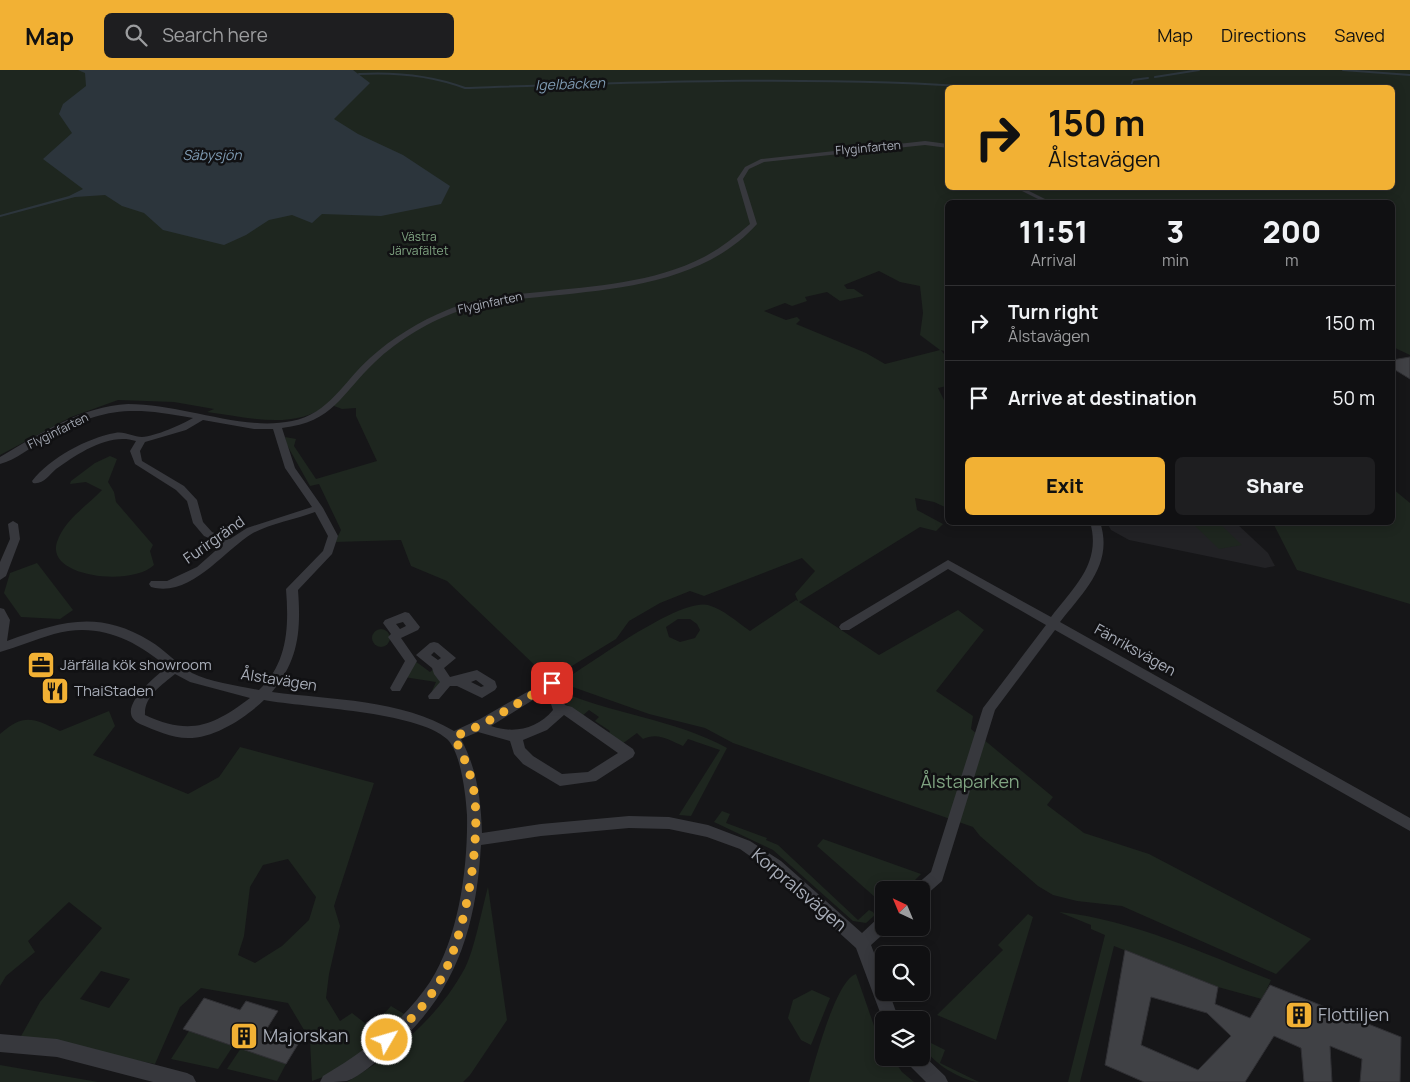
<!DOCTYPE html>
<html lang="en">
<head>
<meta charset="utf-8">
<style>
	:root { --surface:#101012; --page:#1e1e20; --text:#f1f3f6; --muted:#9c9d9f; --line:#303032; --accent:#f2b134 }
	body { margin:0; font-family:Manrope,sans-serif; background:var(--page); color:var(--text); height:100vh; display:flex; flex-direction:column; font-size:19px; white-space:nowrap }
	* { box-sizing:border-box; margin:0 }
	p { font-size:16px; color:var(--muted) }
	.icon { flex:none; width:28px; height:28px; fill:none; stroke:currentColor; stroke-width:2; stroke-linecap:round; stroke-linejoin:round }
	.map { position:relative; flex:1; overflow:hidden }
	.sheet { position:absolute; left:945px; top:130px; width:450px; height:325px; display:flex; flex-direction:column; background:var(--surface); border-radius:8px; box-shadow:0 2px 12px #0003,0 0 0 1px var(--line) }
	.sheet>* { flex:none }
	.guide { position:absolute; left:945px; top:15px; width:450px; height:105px; border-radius:8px; box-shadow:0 2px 12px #0003,0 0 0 1px var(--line); background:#f2b134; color:#111; overflow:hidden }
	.needle { width:32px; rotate:316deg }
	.controls { position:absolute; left:875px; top:811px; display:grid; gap:10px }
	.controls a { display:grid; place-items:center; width:55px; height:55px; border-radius:8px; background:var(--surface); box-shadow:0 2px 12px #0003,0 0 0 1px var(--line); font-size:25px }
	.pin { position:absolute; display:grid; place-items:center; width:42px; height:42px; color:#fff; margin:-21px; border-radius:10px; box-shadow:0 2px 8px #0006 }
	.me { position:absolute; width:55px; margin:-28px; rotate:52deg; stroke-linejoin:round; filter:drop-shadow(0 0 4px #0008) }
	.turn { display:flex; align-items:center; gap:18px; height:105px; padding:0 20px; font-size:22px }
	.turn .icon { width:65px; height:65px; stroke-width:2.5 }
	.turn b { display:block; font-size:35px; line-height:42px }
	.eta { display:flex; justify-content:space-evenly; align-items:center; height:85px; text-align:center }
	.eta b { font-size:30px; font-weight:800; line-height:35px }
	.cta { display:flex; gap:10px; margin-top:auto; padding:10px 20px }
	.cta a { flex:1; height:58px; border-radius:8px; background:var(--accent); color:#111; font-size:20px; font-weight:800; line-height:58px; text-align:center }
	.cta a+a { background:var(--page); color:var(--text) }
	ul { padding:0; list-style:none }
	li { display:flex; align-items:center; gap:15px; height:75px; padding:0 20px; border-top:1px solid var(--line) }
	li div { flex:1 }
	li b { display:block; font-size:19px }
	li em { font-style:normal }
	header { display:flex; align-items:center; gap:30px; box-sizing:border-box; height:70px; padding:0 25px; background:var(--accent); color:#111 }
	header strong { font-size:24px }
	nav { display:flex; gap:28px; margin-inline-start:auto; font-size:18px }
	.search { width:350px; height:45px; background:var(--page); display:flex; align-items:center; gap:12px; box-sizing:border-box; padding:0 18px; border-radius:8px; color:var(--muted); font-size:19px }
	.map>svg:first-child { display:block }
	.built { fill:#222225 }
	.green { fill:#1e261f; fill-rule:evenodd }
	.water { fill:#2c353c }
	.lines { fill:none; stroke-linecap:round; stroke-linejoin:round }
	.stream { stroke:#2c353c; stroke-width:2 }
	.building { fill:#404145; stroke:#303034; fill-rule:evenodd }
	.minor { fill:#37383d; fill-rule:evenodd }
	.route { stroke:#f2b134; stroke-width:9; stroke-dasharray:0 16.2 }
	.labels { text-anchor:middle; stroke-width:5; stroke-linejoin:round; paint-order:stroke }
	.far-street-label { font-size:12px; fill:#a8adb8; stroke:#111113 }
	.far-park-label { font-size:12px; fill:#7fa381; stroke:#111113 }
	.far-water-label { font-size:14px; font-style:italic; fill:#7f9bb3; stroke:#111113 }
	.street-label { font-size:15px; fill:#a8adb8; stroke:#111113 }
	.poi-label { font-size:15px; fill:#a8adb8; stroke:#111113; text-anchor:start }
	.near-park-label { font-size:18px; fill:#7fa381; stroke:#111113 }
	.near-street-label { font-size:18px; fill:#a8adb8; stroke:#111113 }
	.near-poi-label { font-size:18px; fill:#a8adb8; stroke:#111113; text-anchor:start }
</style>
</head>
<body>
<header>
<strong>Map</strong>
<div class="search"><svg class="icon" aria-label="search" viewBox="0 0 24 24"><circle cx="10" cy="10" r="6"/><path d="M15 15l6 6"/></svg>Search here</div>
<nav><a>Map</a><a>Directions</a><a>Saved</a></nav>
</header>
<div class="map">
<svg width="1410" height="1012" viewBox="0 0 1410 1012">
	<rect width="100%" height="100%" fill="#161618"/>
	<path class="built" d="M1107 453H1236L1268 483 1275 496 1265 498 1129 470 1111 460Z"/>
	<g class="green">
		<path d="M0 0H1410V285L1393 277 1392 132H948L947 282 941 280 947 288V316L938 318 947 336V438L934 432 915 428 917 440 943 454 936 461 920 457 799 532 879 585 958 540 984 560 936 621 973 646 971 659 1053 727 1047 735 1084 763 1149 784 1311 869 1276 904 1122 836 1077 831 1053 825 1038 816 980 766 973 757 733 673 705 658 649 644 570 616 565 612 570 606C596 590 680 528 708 535 723 539 737 552 750 561L796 530 798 531 795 524 815 501 802 488 704 526 690 521 660 533 629 551 616 569 562 602 546 606 447 511 411 496 401 470 335 472 341 460 319 414 310 416 287 375 285 367 296 369 294 376 316 409 377 391 356 346V338L342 339 329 334C293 361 248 347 207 342L214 339 174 332 118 330 71 347 0 385ZM948 18H1392V118H948ZM879 201 900 212 920 216 923 243 920 265 940 280 885 294 866 283 796 254 800 250 797 247 786 250 764 241 785 233 792 236 807 231 805 227 827 222 840 231 864 226 854 219H847L844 215ZM678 549H690L697 554 700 560 695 568 680 572 669 567 666 557Z"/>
		<path d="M110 386 117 389 108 412 114 422 116 432 153 475 150 481 154 495C131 517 45 507 57 472 65 449 86 437 102 420L86 412 70 414 71 411 95 393Z"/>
		<path d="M1393 419 1410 433V534L1297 500 1273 453 1392 452Z"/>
		<path d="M1192 453H1219L1242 475 1219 479Z"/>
		<path d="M37 493 73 540 60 549 21 547 4 523 10 503Z"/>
		<circle cx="381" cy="568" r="9"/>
		<path d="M415 591 430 602 435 598 445 611 434 622 432 621 436 612 404 607Z"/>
		<path d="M555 619C610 644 675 649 727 678L691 746 679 745 720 680 688 669 683 676C669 670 658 662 643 669L637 663 622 674 608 665 610 661 595 651 599 647 589 640 582 646C569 638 565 631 551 623Z"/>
		<path d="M109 641 115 656 93 685 188 724 219 707 240 677 374 713 334 836 340 856 329 904 326 928 340 951 352 943 371 958 391 936 409 947 340 1001 312 1011 310 970 288 933 201 918 180 937 155 994 20 968 40 932 102 858 69 832 28 871 35 882 6 906 0 916V664C24 643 33 648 60 661ZM288 789 316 827 309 850 282 876 255 893 238 885 244 866 250 817 263 795ZM101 901 130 909 109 938 80 929Z"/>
		<path d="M722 741 730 744 726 753 767 768 766 770 778 775 858 850 869 840 873 842 875 845 866 853 853 851 773 780 714 752Z"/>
		<path d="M823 769 921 804 905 820H884V835L817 776Z"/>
		<path d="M488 817 507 950 470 1005 463 1012H347C395 983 438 948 465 898 474 881 482 839 488 817Z"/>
		<path d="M1059 842C1134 850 1202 883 1271 910L1262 929 1218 917 1114 876 1080 1012H1068L1105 865 1091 859V855Z"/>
		<path d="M1028 844 1033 847 996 970 937 945 1003 880 998 875Z"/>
		<path d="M856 904 879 970 884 976V988H892L902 1002 914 1012H809C815 991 836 910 856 904Z"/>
		<path d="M812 920 830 928 811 975 801 970 788 948 793 930Z"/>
		<path d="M189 961 233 976 218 999 171 989Z"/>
		<path d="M921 968 945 980 940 993 979 1012C962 1012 921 987 921 968Z"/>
		<path d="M241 978 286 994 277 1011 227 999Z"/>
		<path d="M0 995 98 1012H0Z"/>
	</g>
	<path class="water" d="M78 0H353L370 13 334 49 358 64 403 85 450 116 441 134 381 146 322 144 312 153 292 145 269 150 246 165 224 175 163 160 144 143 122 136 105 125 75 127 0 147V145L69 126 83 119 43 89 72 63 59 44 63 34 86 16 85 3Z"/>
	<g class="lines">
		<g class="stream">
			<path d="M1343 0 1410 5"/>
			<path d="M359 4C396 2 430 5 465 18 641 12 818 5 994 18"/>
			<path d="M1155 7 1199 0"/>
			<path d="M1130 18 1133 10 1148 8"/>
		</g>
	</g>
	<g class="building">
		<path d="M1410 287V309L1392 298V290Z"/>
		<path d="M1125 880 1218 917 1215 934 1250 948 1270 915 1401 967 1400 1012H1360L1362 989 1330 976 1332 1012H1304L1301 978 1274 966 1245 1012H1144L1105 995ZM1151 927 1207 943 1231 966 1198 1000 1141 975Z"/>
		<path d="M204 928 240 940 246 931 278 941 266 960 300 971 286 994 183 959Z"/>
	</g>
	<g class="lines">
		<g class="minor">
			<path d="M925 71 948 74V78L925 75 764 92 749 99 743 109 757 154C703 214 615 219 540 227 514 229 487 232 462 240 431 250 398 270 375 292 341 324 334 352 282 358L295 398 323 438 338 466 332 484 298 520C301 560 299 590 272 622 332 630 401 629 454 661L480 649 548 610H556L558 613 551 619 562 628 565 635 572 637 633 679 635 683 633 687 596 711 560 716 523 694 514 684 510 671 478 662 461 669C477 699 481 730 482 763L541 754 629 746 669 747 708 755 750 771 781 791 862 863 878 848 884 846V858H890L871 875 884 909V922H889L899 950H884V953L856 878 771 801 740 779 707 767 669 759 629 758 541 766 481 775C476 860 455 927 387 983 375 992 361 1006 347 1011 339 1012 328 1012 320 1012L323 1006C364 982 403 952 430 912 459 867 468 797 467 745 466 726 461 682 447 669 416 641 307 638 264 630 245 648 215 668 188 668 172 668 154 660 140 654 112 641 156 606 167 597 134 569 98 552 54 564 36 569 18 577 0 582V538L4 539 10 550 7 571C60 552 97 539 150 571 165 580 177 594 192 603 210 612 239 616 259 620 288 593 289 556 286 519L323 481 328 466 315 442C296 449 270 454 253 463 223 481 191 528 151 517L149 514 151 511H167L197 497 223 474 204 466 193 453 187 431 176 420 135 394 130 381 136 371C109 362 77 384 56 399 49 405 43 415 33 413L32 411C50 388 87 368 115 363 125 361 133 367 142 367 156 366 181 355 193 348 131 336 103 337 47 368 32 376 16 390 0 394V387C39 364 82 336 128 334 149 334 170 338 190 342 222 348 258 358 292 351 329 344 344 311 370 288 392 268 420 251 447 240 476 228 508 225 540 222 594 216 654 213 704 187 721 178 736 166 750 154L737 109 745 97 761 89ZM203 350 254 359H273L285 398 312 437 247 458 230 469 212 462 203 452 197 430 184 416 142 391 140 381 145 372 186 360ZM175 604 190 612 250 628C213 656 190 666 145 645 144 626 162 615 175 604ZM541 625 551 634 553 640C537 659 514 664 491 656ZM564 645 618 683 588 702 562 704 533 686 525 678 523 670 547 660Z"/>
			<path d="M1016 118H1023L1051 132H1044Z"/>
			<path d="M13 451 18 454 20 469 6 506 0 510V492L10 469 8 454Z"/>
			<path d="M1090 452H1100C1114 494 1084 521 1060 552L1410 748V761L1055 560 995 640 942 811 926 825 921 827V820H913L916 815 931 802 983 638 1046 555 948 499 849 560H841L839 557 841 554 948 490 1051 547C1074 517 1102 493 1090 452Z"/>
			<path d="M405 542 409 543 420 557 418 560 401 568 417 591 400 621H392L390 618 405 591 388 567 391 564 383 553 385 550ZM403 552 406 556 400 559 396 554Z"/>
			<path d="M434 572 438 573 456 588 444 598 450 607 477 600 495 611 497 617 495 620 482 628 457 616H450L439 629H429L428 626 440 612 434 604 432 598 416 585 430 573ZM434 582 441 588 438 590 431 585ZM476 610 484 616 481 617 471 612Z"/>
			<path d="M0 964 57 969 187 1003 193 1006 196 1012H153L57 987 0 982Z"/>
			<path d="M921 983 945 1006 948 1012H926L908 994 906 988H921Z"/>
		</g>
	</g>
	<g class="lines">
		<path class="route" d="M387 970C407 954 423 938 436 917 465 875 483 766 473 716 469 698 462 683 454 667L485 653 552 613"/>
	</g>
	<defs>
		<g id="office-square" transform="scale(1.4375)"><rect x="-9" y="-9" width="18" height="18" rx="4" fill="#f2b134" stroke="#111113"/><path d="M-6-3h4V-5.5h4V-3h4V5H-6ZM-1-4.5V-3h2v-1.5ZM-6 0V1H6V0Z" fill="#111"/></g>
		<g id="restaurant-square" transform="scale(1.4375)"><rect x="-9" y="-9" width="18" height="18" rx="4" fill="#f2b134" stroke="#111113"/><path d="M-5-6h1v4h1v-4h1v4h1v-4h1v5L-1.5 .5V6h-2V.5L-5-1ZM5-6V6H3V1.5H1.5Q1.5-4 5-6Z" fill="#111"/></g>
		<g id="building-square" transform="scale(1.4375)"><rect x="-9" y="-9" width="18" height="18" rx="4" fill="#f2b134" stroke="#111113"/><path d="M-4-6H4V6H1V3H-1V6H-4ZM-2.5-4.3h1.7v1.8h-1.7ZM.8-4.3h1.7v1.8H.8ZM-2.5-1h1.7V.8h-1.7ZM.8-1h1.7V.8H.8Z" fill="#111"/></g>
	</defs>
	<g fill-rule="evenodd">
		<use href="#office-square" x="41" y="595"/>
		<use href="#restaurant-square" x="55" y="621"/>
		<use href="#building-square" x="1299" y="945"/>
		<use href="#building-square" x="244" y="966"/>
	</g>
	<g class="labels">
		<g class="far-street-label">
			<text transform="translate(868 78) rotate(-5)" y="4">Flyginfarten</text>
			<text transform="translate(490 233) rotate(-12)" y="4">Flyginfarten</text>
			<text transform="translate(58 361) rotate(-26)" y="4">Flyginfarten</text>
		</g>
		<g class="far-park-label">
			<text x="419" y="171">Västra<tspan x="419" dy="14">Järvafältet</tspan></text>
		</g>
		<g class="far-water-label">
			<text transform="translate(570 14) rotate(-2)" y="5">Igelbäcken</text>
			<text x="212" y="90">Säbysjön</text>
		</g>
		<g class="street-label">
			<text transform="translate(214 470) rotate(-35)" y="5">Furirgränd</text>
			<text transform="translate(1135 580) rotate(29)" y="5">Fänriksvägen</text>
			<text transform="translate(279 610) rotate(9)" y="5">Ålstavägen</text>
		</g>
		<g class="poi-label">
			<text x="60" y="600">Järfälla kök showroom</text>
			<text x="74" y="626">ThaiStaden</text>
		</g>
		<g class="near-park-label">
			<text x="970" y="718">Ålstaparken</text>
		</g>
		<g class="near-street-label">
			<text transform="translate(799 820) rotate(40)" y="6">Korpralsvägen</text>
		</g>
		<g class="near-poi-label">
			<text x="1318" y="951">Flottiljen</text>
			<text x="263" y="972">Majorskan</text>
		</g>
	</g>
</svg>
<div class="controls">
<a><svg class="needle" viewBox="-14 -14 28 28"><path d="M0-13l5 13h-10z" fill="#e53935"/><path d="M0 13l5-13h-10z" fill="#9c9d9f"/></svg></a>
<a><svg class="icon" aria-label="search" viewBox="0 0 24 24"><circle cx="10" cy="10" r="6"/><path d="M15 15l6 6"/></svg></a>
<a><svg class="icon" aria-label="layers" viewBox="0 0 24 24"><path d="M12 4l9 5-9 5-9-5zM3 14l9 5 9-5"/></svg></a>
</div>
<div class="pin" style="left:552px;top:613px;background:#d93025"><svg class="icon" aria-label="arrive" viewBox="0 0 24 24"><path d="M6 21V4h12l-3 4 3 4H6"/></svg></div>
<svg class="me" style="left:387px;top:970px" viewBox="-20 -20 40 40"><circle r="17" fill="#f2b134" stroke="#fff" stroke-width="3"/><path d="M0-11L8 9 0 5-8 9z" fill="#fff"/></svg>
<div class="guide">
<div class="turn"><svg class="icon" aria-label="right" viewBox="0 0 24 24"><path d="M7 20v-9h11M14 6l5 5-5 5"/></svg><div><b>150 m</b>Ålstavägen</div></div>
</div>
<section class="sheet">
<div class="eta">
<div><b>11:51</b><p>Arrival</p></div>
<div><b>3</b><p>min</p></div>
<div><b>200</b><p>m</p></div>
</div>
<ul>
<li><svg class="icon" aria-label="right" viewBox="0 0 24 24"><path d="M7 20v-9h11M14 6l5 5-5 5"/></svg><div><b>Turn right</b><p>Ålstavägen</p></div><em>150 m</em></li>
<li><svg class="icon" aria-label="arrive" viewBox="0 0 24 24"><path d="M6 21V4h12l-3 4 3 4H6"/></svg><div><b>Arrive at destination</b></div><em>50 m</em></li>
</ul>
<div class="cta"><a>Exit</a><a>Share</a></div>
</section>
</div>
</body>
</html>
